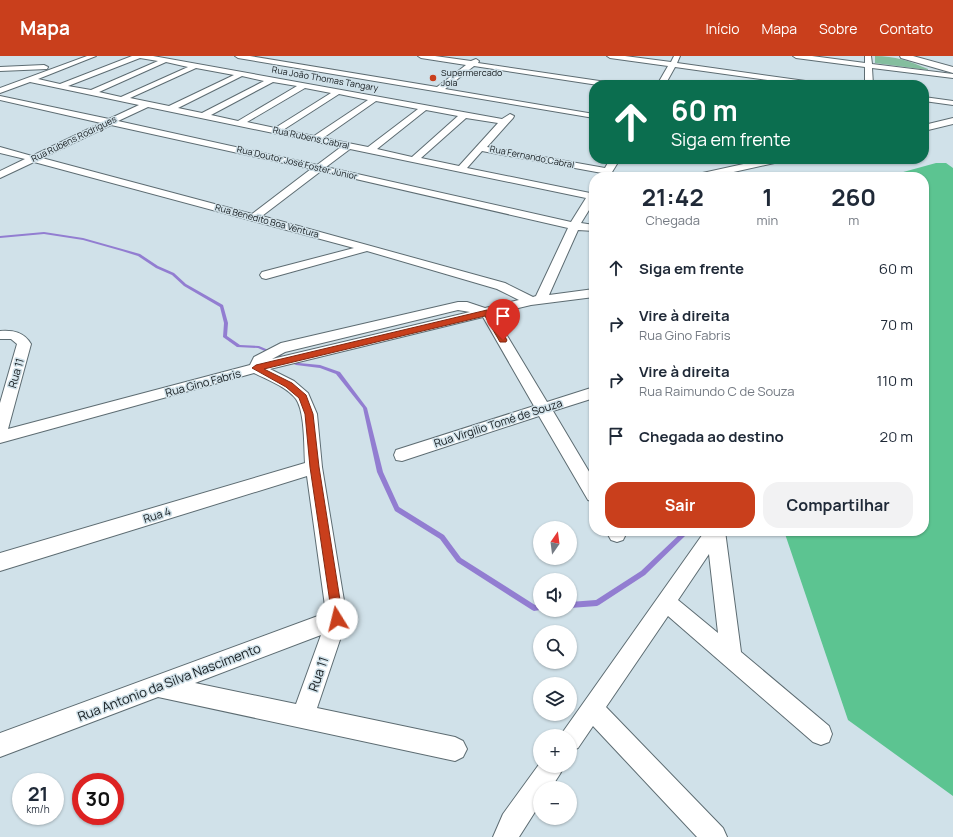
<!DOCTYPE html>
<html lang="pt">
<head>
<meta charset="utf-8">
<style>
	:root { --surface:#fff; --page:#f2f2f3; --text:#1f2937; --muted:#747a83; --accent:#c93f1c }
	body { margin:0; font-family:Manrope,sans-serif; background:var(--page); color:var(--text); height:100vh; display:flex; flex-direction:column; font-size:15px; white-space:nowrap }
	* { box-sizing:border-box; margin:0 }
	p { font-size:13px; color:var(--muted) }
	.icon { flex:none; width:22px; height:22px; fill:none; stroke:currentColor; stroke-width:2; stroke-linecap:round; stroke-linejoin:round }
	.map { position:relative; flex:1; overflow:hidden }
	.details { position:absolute; left:589px; top:116px; width:340px; height:364px; display:flex; flex-direction:column; background:var(--surface); border-radius:16px; box-shadow:0 1px 3px #0004 }
	.details>* { flex:none }
	.top-card { position:absolute; left:589px; top:24px; width:340px; height:84px; border-radius:16px; box-shadow:0 1px 3px #0004; background:#0b6e4f; color:#fff; overflow:hidden }
	.needle { width:26px; rotate:14deg }
	.controls { position:absolute; left:533px; top:465px; display:grid; gap:8px }
	.controls a { display:grid; place-items:center; width:44px; height:44px; border-radius:50%; background:var(--surface); box-shadow:0 1px 3px #0004; font-size:20px }
	.speed { position:absolute; left:12px; top:717px; display:flex; gap:8px; font-size:20px; font-weight:700; text-align:center }
	.speed>* { display:grid; place-content:center; width:52px; height:52px; border-radius:50%; background:var(--surface); box-shadow:0 1px 3px #0004; line-height:1 }
	.speed small { font-size:10px; font-weight:400 }
	.speed .limit { border:6px solid #d22; background:#fff; color:#111 }
	.pin { position:absolute; display:grid; place-items:center; width:34px; height:34px; color:#fff; margin:-41px -17px; border-radius:50% 50% 50% 0; rotate:-45deg; box-shadow:0 0 4px #0007 }
	.pin .icon { rotate:45deg }
	.me { position:absolute; width:44px; margin:-22px; rotate:351deg; stroke-linejoin:round; filter:drop-shadow(0 0 3px #0008) }
	.turn { display:flex; align-items:center; gap:14px; height:84px; padding:0 16px; font-size:18px }
	.turn .icon { width:52px; height:52px; stroke-width:2.5 }
	.turn b { display:block; font-size:28px; line-height:34px }
	.eta { display:flex; justify-content:space-evenly; align-items:center; height:68px; text-align:center }
	.eta b { font-size:24px; font-weight:700; line-height:28px }
	.action { display:flex; gap:8px; margin-top:auto; padding:8px 16px }
	.action a { flex:1; height:46px; border-radius:16px; background:var(--accent); color:#fff; font-size:16px; font-weight:700; line-height:46px; text-align:center }
	.action a+a { background:var(--page); color:var(--text) }
	ul { padding:0; list-style:none }
	li { display:flex; align-items:center; gap:12px; height:56px; padding:0 16px }
	li div { flex:1 }
	li b { display:block; font-size:15px }
	li em { font-style:normal }
	header { display:flex; align-items:center; gap:24px; box-sizing:border-box; height:56px; padding:0 20px; background:var(--accent); color:#fff }
	header strong { font-size:19px }
	nav { display:flex; gap:22px; margin-inline-start:auto; font-size:14px }
	.map>svg:first-child { display:block }
	.green { fill:#84be9e }
	.forest { fill:#5cc491 }
	.lines { fill:none; stroke-linecap:round; stroke-linejoin:round }
	.stream { fill:#927dd1; fill-rule:evenodd }
	.minor-casing { stroke:#5d6c72; stroke-width:2 }
	.tertiary-casing { stroke:#5d6c72; stroke-width:2 }
	.minor { fill:#fff; fill-rule:evenodd }
	.tertiary { fill:#fff; fill-rule:evenodd }
	.route { fill:#c93f1c; stroke:#832912 }
	.poi-dot { fill:#c93f1c; stroke:#d0e1e9; stroke-width:1.5 }
	.labels { text-anchor:middle; stroke-width:3; stroke-linejoin:round; paint-order:stroke }
	.far-poi-label { font-size:9px; fill:#151b1e; stroke:#d0e1e9; text-anchor:start }
	.far-street-label { font-size:9px; fill:#151b1e; stroke:#d0e1e9 }
	.street-label { font-size:11px; fill:#151b1e; stroke:#d0e1e9 }
	.near-street-label { font-size:13px; fill:#151b1e; stroke:#d0e1e9 }
</style>
</head>
<body>
<header>
<strong>Mapa</strong>
<nav><a>Início</a><a>Mapa</a><a>Sobre</a><a>Contato</a></nav>
</header>
<div class="map">
<svg width="953" height="781" viewBox="0 0 953 781">
	<rect width="100%" height="100%" fill="#d0e1e9"/>
	<path class="green" d="M875 0C895 0 909 5 928 13V14L875 7Z"/>
	<path class="forest" d="M936 107H946L953 112V740L848 664 784 475H924V121H885Z"/>
	<g class="lines">
		<g class="stream">
			<path d="M44 176 83 182 140 198 158 210 174 217 186 228 223 249 228 267 227 280 240 289 259 290 299 307 320 309 340 316 367 352 383 416 399 451 444 479 461 502 535 549 540 548V554L534 555 532 554 457 506 440 483 395 455 377 416 363 352 336 318 320 312 296 309 258 292 237 291 223 281 224 267 220 251 184 230 172 219 156 212 138 200 122 195 83 184 44 178 0 182V180Z"/>
			<path d="M681 475H687L685 480 645 519 599 549 597 550 570 552V546L596 544 641 515 681 477Z"/>
		</g>
		<g class="minor-casing">
			<g id="minor">
				<path d="M87 0H96L38 23 60 28 132 0H153L502 63 510 58 514 60 513 62 487 91 605 112 610 103H620L609 121H599L602 117 482 95 467 112 590 137 594 135V146L581 167 594 169V175L578 174 549 239 594 233V241L531 249 494 258 547 346 594 331V342L553 355 594 424V446L588 444 539 360 402 405 396 404 394 399 396 394 534 350 483 261 270 313 294 325 308 337 317 358 322 411 347 563 317 652 455 681 463 685 467 693 463 701 455 705 158 641 0 701V677L326 557 307 420 0 515V497L305 407C304 391 305 356 296 343 287 331 268 324 254 317L0 387V347L17 288 11 283H0V275C13 274 24 276 31 288L8 373 250 309 254 301 281 287 458 246H467L485 252 519 244 497 233 367 195 266 223 262 222 260 219 262 216 354 192 34 106 0 122V115L25 103 0 97V91L32 100 101 67 0 44V40L109 63 139 49 30 26 0 37V32ZM140 2 158 5 91 34 68 30ZM166 6 188 11 121 41 99 36ZM196 12 234 19 169 50 130 42ZM242 20 264 25 202 57 178 52ZM273 26 297 30 238 65 211 59ZM305 32 331 37 275 72 247 66ZM339 38 368 44 314 80 283 74ZM376 45 418 53 368 91 323 82ZM148 51 341 91 317 109 118 65ZM426 54 458 60 412 101 377 93ZM466 62 498 67 459 110 421 102ZM111 69 311 113 252 158 42 102ZM350 93 586 142 571 166 326 111ZM321 115 568 172 536 240 533 241 505 227 262 160ZM458 254 470 256 272 303 285 296ZM321 579 296 648 195 627Z"/>
				<path d="M235 0H250L437 31 466 9 421 2 418 0H435L471 5 476 3 479 5 478 7 613 27 617 29H598L474 10 445 33 594 58V62L238 2Z"/>
				<path d="M607 0H625L671 6 674 0H680L677 7 820 27 824 29H804L675 11 665 29H657L668 10 610 2Z"/>
				<path d="M793 0H812L865 7V0H871L872 8 953 18V22L872 12 873 29H865V11L796 2Z"/>
				<path d="M44 9 48 11 47 13 0 15V11Z"/>
				<path d="M924 41 953 45V49L924 45Z"/>
				<path d="M953 62V68L924 75V69Z"/>
				<path d="M766 103H784L779 106 711 121H693L698 118Z"/>
				<path d="M606 475H625L626 478 623 484 617 486 611 484Z"/>
				<path d="M705 475H725L741 596 829 670 832 678 829 686 821 689 813 686 668 560 606 651 723 772 727 781H697L593 670 578 692 570 695V680H560ZM709 498 718 577 678 544Z"/>
				<path d="M540 707V710H564L560 718 551 732H540V748L519 781H493L503 758Z"/>
			</g>
		</g>
		<g class="tertiary-casing">
			<path id="tertiary" d="M900 0H913L953 11V17L901 2Z"/>
		</g>
		<use href="#minor" class="minor"/>
		<use href="#tertiary" class="tertiary"/>
	</g>
	<path class="route" d="M487 254 490 257 507 284 506 286H500L485 260 264 313 292 327 306 339 313 358 319 411 343 563 341 567 337 568 333 567 310 411 305 358 299 342 293 337 286 331 252 312 256 309Z"/>
	<circle class="poi-dot" cx="433" cy="22" r="4"/>
	<g class="labels">
		<g class="far-poi-label">
			<text x="441" y="20">Supermercado<tspan x="441" dy="10">Joia</tspan></text>
		</g>
		<g class="far-street-label">
			<text transform="translate(325 23) rotate(10)" y="3">Rua João Thomas Tangary</text>
			<text transform="translate(311 82) rotate(12)" y="3">Rua Rubens Cabral</text>
			<text transform="translate(74 83) rotate(-26)" y="3">Rua Rubens Rodrigues</text>
			<text transform="translate(532 101) rotate(11)" y="3">Rua Fernando Cabral</text>
			<text transform="translate(297 107) rotate(13)" y="3">Rua Doutor José Foster Júnior</text>
			<text transform="translate(267 165) rotate(15)" y="3">Rua Benedito Boa Ventura</text>
		</g>
		<g class="street-label">
			<text transform="translate(16 317) rotate(-74)" y="4">Rua 11</text>
			<text transform="translate(203 327) rotate(-15)" y="4">Rua Gino Fabris</text>
			<text transform="translate(498 367) rotate(-18)" y="4">Rua Virgilio Tomé de Souza</text>
			<text transform="translate(157 459) rotate(-17)" y="4">Rua 4</text>
		</g>
		<g class="near-street-label">
			<text transform="translate(318 618) rotate(-71)" y="5">Rua 11</text>
			<text transform="translate(169 626) rotate(-21)" y="5">Rua Antonio da Silva Nascimento</text>
		</g>
	</g>
</svg>
<div class="controls">
<a><svg class="needle" viewBox="-14 -14 28 28"><path d="M0-13l5 13h-10z" fill="#e53935"/><path d="M0 13l5-13h-10z" fill="#747a83"/></svg></a>
<a><svg class="icon" aria-label="sound" viewBox="0 0 24 24"><path d="M4 9h4l5-4v14l-5-4H4zM17 9q2 3 0 6"/></svg></a>
<a><svg class="icon" aria-label="search" viewBox="0 0 24 24"><circle cx="10" cy="10" r="6"/><path d="M15 15l6 6"/></svg></a>
<a><svg class="icon" aria-label="layers" viewBox="0 0 24 24"><path d="M12 4l9 5-9 5-9-5zM3 14l9 5 9-5"/></svg></a>
<a>+</a>
<a>−</a>
</div>
<div class="speed"><div>21<small>km/h</small></div><div class="limit">30</div></div>
<div class="pin" style="left:503px;top:284px;background:#d93025"><svg class="icon" aria-label="arrive" viewBox="0 0 24 24"><path d="M6 21V4h12l-3 4 3 4H6"/></svg></div>
<svg class="me" style="left:337px;top:563px" viewBox="-20 -20 40 40"><circle r="19" fill="#fff"/><path d="M0-13L10 11 0 6-10 11z" fill="#c93f1c"/></svg>
<div class="top-card">
<div class="turn"><svg class="icon" aria-label="ahead" viewBox="0 0 24 24"><path d="M12 20V5M6 11l6-6 6 6"/></svg><div><b>60 m</b>Siga em frente</div></div>
</div>
<section class="details">
<div class="eta">
<div><b>21:42</b><p>Chegada</p></div>
<div><b>1</b><p>min</p></div>
<div><b>260</b><p>m</p></div>
</div>
<ul>
<li><svg class="icon" aria-label="ahead" viewBox="0 0 24 24"><path d="M12 20V5M6 11l6-6 6 6"/></svg><div><b>Siga em frente</b></div><em>60 m</em></li>
<li><svg class="icon" aria-label="right" viewBox="0 0 24 24"><path d="M7 20v-9h11M14 6l5 5-5 5"/></svg><div><b>Vire à direita</b><p>Rua Gino Fabris</p></div><em>70 m</em></li>
<li><svg class="icon" aria-label="right" viewBox="0 0 24 24"><path d="M7 20v-9h11M14 6l5 5-5 5"/></svg><div><b>Vire à direita</b><p>Rua Raimundo C de Souza</p></div><em>110 m</em></li>
<li><svg class="icon" aria-label="arrive" viewBox="0 0 24 24"><path d="M6 21V4h12l-3 4 3 4H6"/></svg><div><b>Chegada ao destino</b></div><em>20 m</em></li>
</ul>
<div class="action"><a>Sair</a><a>Compartilhar</a></div>
</section>
</div>
</body>
</html>
